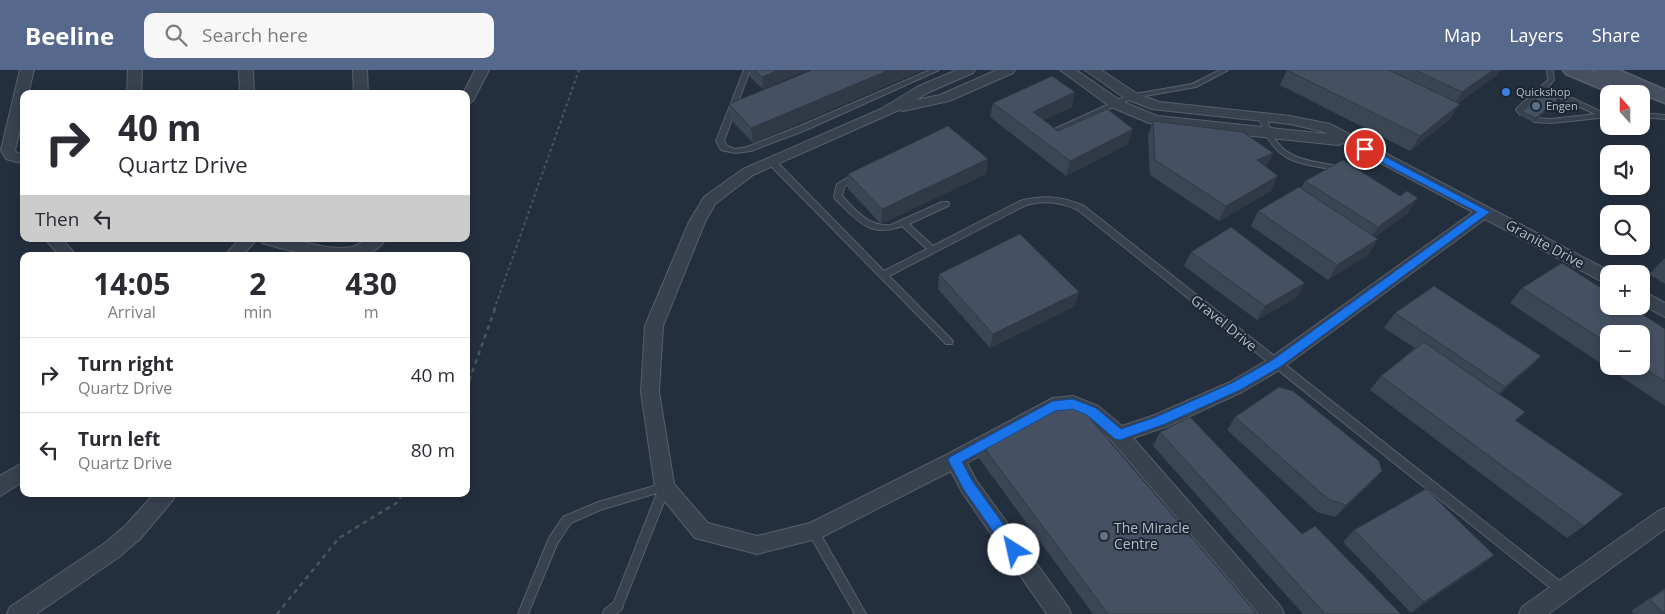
<!DOCTYPE html>
<html lang="en">
<head>
<meta charset="utf-8">
<style>
	:root { --surface:#fff; --page:#f7f7f7; --text:#2b2b33; --muted:#7c7c81; --line:#e1e1e2; --accent:#56698c }
	body { margin:0; font-family:"Open Sans",sans-serif; background:var(--page); color:var(--text); height:100vh; display:flex; flex-direction:column; font-size:19px; white-space:nowrap }
	* { box-sizing:border-box; margin:0 }
	p { font-size:16px; color:var(--muted) }
	.icon { flex:none; width:28px; height:28px; fill:none; stroke:currentColor; stroke-width:2; stroke-linecap:round; stroke-linejoin:round }
	.map { position:relative; flex:1; overflow:hidden }
	.side { position:absolute; left:20px; top:182px; width:450px; height:245px; display:flex; flex-direction:column; background:var(--surface); border-radius:10px; box-shadow:0 2px 8px #0003 }
	.side>* { flex:none }
	.top-card { position:absolute; left:20px; top:20px; width:450px; height:152px; border-radius:10px; box-shadow:0 2px 8px #0003; background:#fff; color:var(--text); overflow:hidden }
	.needle { width:32px; rotate:339deg }
	.fabs { position:absolute; left:1600px; top:15px; display:grid; gap:10px }
	.fabs a { display:grid; place-items:center; width:50px; height:50px; border-radius:10px; background:var(--surface); box-shadow:0 2px 8px #0003; font-size:25px }
	.pin { position:absolute; display:grid; place-items:center; width:42px; height:42px; color:#fff; margin:-21px; border:2px solid #fff; border-radius:50%; box-shadow:0 1px 5px #0007 }
	.me { position:absolute; width:55px; margin:-28px; rotate:325deg; stroke-linejoin:round; filter:drop-shadow(0 0 4px #0008) }
	.turn { display:flex; align-items:center; gap:18px; height:105px; padding:0 15px; font-size:22px }
	.turn .icon { width:65px; height:65px; stroke-width:2.5 }
	.turn b { display:block; font-size:35px; line-height:42px }
	.then { display:flex; align-items:center; height:48px; padding:0 15px; background:#0003; gap:10px; font-size:19px }
	.eta { display:flex; justify-content:space-evenly; align-items:center; height:85px; text-align:center }
	.eta b { font-size:30px; font-weight:700; line-height:35px }
	ul { padding:0; list-style:none }
	li { display:flex; align-items:center; gap:15px; height:75px; padding:0 15px; border-top:1px solid var(--line) }
	li div { flex:1 }
	li b { display:block; font-size:19px }
	li em { font-style:normal }
	header { display:flex; align-items:center; gap:30px; box-sizing:border-box; height:70px; padding:0 25px; background:var(--accent); color:#fff }
	header strong { font-size:24px }
	nav { display:flex; gap:28px; margin-inline-start:auto; font-size:18px }
	.search { width:350px; height:45px; background:var(--page); display:flex; align-items:center; gap:12px; box-sizing:border-box; padding:0 18px; border-radius:10px; color:var(--muted); font-size:19px }
	.map>svg:first-child { display:block }
	.lines { fill:none; stroke-linecap:round; stroke-linejoin:round }
	.service-casing { stroke:#565f6c; stroke-width:2 }
	.minor-casing { stroke:#565f6c; stroke-width:2 }
	.secondary-casing { stroke:#565f6c; stroke-width:3 }
	.path-far1 { stroke:#44595c; stroke-width:2; stroke-dasharray:3 3; stroke-linecap:butt }
	.path { stroke:#44595c; stroke-width:2.5; stroke-dasharray:4.5 4.5; stroke-linecap:butt }
	.service { fill:#38414e; fill-rule:evenodd }
	.minor { fill:#38414e; fill-rule:evenodd }
	.secondary { fill:#465061; fill-rule:evenodd }
	.wall { fill:#3b4654; fill-rule:evenodd }
	.shaded-wall { fill:#303945 }
	.building { fill:#455162; stroke:#303945 }
	.route { fill:#1a73e8; stroke:#114b97 }
	.shop-dot { fill:#3f7fe0; stroke:#1d2633; stroke-width:2 }
	.service-dot { fill:#5c6f8a; stroke:#1d2633; stroke-width:2 }
	.worship-dot { fill:#6b7280; stroke:#1d2633; stroke-width:2 }
	.labels { text-anchor:middle; stroke-width:4; stroke-linejoin:round; paint-order:stroke }
	.far-poi-label { font-size:11px; fill:#b4bcc9; stroke:#1d2633; text-anchor:start }
	.street-label { font-size:14px; fill:#b4bcc9; stroke:#1d2633 }
	.poi-label { font-size:14px; fill:#b4bcc9; stroke:#1d2633; text-anchor:start }
</style>
</head>
<body>
<header>
<strong>Beeline</strong>
<div class="search"><svg class="icon" aria-label="search" viewBox="0 0 24 24"><circle cx="10" cy="10" r="6"/><path d="M15 15l6 6"/></svg>Search here</div>
<nav><a>Map</a><a>Layers</a><a>Share</a></nav>
</header>
<div class="map">
<svg width="1665" height="544" viewBox="0 0 1665 544">
	<rect width="100%" height="100%" fill="#242f3e"/>
	<g class="lines">
		<g class="service-casing">
			<g id="service">
				<path d="M744 0H750L724 71 727 76 735 79 747 77 800 56 930 0H939L806 60 751 81 735 83 721 80 716 71Z"/>
				<path d="M1220 0H1228L1196 17 1133 28 1057 63H1051L1050 61 1129 25 1192 14Z"/>
				<path d="M1547 0H1553L1554 10 1548 17 1604 43H1609V47L1551 53 1534 52 1532 50 1536 48 1551 49 1595 44 1545 21 1523 40 1525 43 1524 45H1520L1516 40 1517 38 1548 10Z"/>
				<path d="M1641 43 1665 45V49L1641 47Z"/>
				<path d="M1261 46H1265C1270 55 1271 64 1277 72 1291 92 1321 92 1343 97V101H1340C1297 92 1275 95 1259 48Z"/>
				<path d="M769 90H775L884 201 927 179 902 156C870 169 856 149 835 129L834 127 837 114 854 104H857L861 106 844 117 842 126C856 141 869 157 891 155L942 132H948L949 134 948 136 909 154 933 176 1020 131C1043 125 1062 126 1084 136L1566 516 1567 520 1566 524 1562 525 1558 524 1078 140C1061 132 1044 130 1026 135L889 206 952 270 953 272 952 274H946L769 94Z"/>
				<path d="M665 413 668 414 670 417 623 535 622 539 616 544H603L604 540 614 532 657 423 600 440 571 453 557 474 528 544H518L549 468 563 447 598 432Z"/>
				<path d="M813 456 817 458 866 544H855L809 464 808 461 809 458Z"/>
			</g>
		</g>
		<g class="minor-casing">
			<g id="minor">
				<path d="M20 0H34L28 24H24V43L15 80 17 83 24 84V94L6 89 1 80Z"/>
				<path d="M128 0H142L141 24H127Z"/>
				<path d="M239 0H253L254 24H240Z"/>
				<path d="M353 0H367L368 24H354Z"/>
				<path d="M475 0H489L473 31 466 35V24H463Z"/>
				<path d="M957 0H975L973 3 929 22 916 30 940 25 997 0H1015L1013 3 949 31 903 41 899 40 753 105 715 134 705 152 663 256 659 322 674 414 708 453 757 466 810 453 948 384 1053 328 1073 326 1098 336 1122 356 1155 345 1230 312 1269 289 1473 142 1343 73 1338 75 1185 59 1149 53 1111 37 1060 0H1076L1121 31 1157 46 1328 64 1321 61 1290 54 1152 39 1126 29 1085 0H1101L1136 23 1159 32 1290 46 1330 54 1615 204H1609V214L1603 212 1485 149 1281 299 1242 322 1168 356 1133 368 1281 537 1284 544H1259L1112 371 1084 346 1072 342 1056 343 967 393 976 410 1068 537 1071 544H1047L962 422 951 401 820 468 757 484 695 468 658 423 655 417 641 322 645 256 689 152 704 127 743 99 881 39 919 16Z"/>
				<path d="M45 169H62L77 186H60Z"/>
				<path d="M240 169H257L242 186H224Z"/>
				<path d="M260 169H289L326 177 341 178 353 177 368 169H386C366 203 292 182 262 173Z"/>
				<path d="M1641 220 1665 233V247L1641 234Z"/>
				<path d="M24 392V411L0 426V406Z"/>
				<path d="M154 424H176L173 430 140 469 119 487 36 544H7L10 537 105 473 126 455Z"/>
				<path d="M1665 438V459L1548 544H1519L1522 537 1658 441Z"/>
			</g>
		</g>
		<g class="secondary-casing">
			<path id="secondary" d="M1563 0H1589L1595 2 1593 0H1619L1665 20V33L1625 17 1623 22 1616 24 1609 22 1566 4Z"/>
		</g>
		<path class="path-far1" d="M494 240 579 0"/>
		<g class="path">
			<path d="M466 319 495 239"/>
			<path d="M277 544 339 468 398 432 402 424"/>
		</g>
		<use href="#service" class="service"/>
		<use href="#minor" class="minor"/>
		<use href="#secondary" class="secondary"/>
	</g>
	<g class="wall">
		<path d="M750 0H808L763 19 750 7Z"/>
		<path d="M812 0H923L753 73 730 49 729 34Z"/>
		<path d="M1287 0H1500L1496 6 1458 33 1450 49 1410 81 1280 15Z"/>
		<path d="M1557 32 1533 52 1519 45 1522 42Z"/>
		<path d="M993 33 1072 37 1044 50 1058 61 1128 74 1066 106 990 47Z"/>
		<path d="M1153 51 1273 83 1266 97 1271 121 1219 151 1150 105 1148 66Z"/>
		<path d="M848 104H986L881 154 848 119Z"/>
		<path d="M1305 111 1408 143 1375 167 1378 169 1369 184 1328 210 1251 156 1258 141 1301 118Z"/>
		<path d="M1191 182 1305 213 1296 228 1257 250 1184 196Z"/>
		<path d="M1665 188V214L1649 204Z"/>
		<path d="M939 204 1079 222 1075 236 990 278 938 219Z"/>
		<path d="M1522 218 1665 259V336L1510 233ZM1609 264H1641V296H1609Z"/>
		<path d="M1395 243 1541 286 1527 300 1500 324 1525 342 1516 351 1584 456 1567 468 1370 320 1381 306 1415 278 1384 258Z"/>
		<path d="M1235 347 1370 414 1335 447 1317 442 1227 360Z"/>
		<path d="M1160 362 1302 464 1401 544H1303L1153 376Z"/>
		<path d="M982 375 1257 544H1093L979 388Z"/>
		<path d="M1354 460 1494 485 1479 497 1411 543 1343 472Z"/>
		<path d="M1665 518V544H1634L1631 541Z"/>
	</g>
	<g class="shaded-wall">
		<path d="M779 0H808L763 19 762 7Z"/>
		<path d="M889 0H923L753 73 751 58Z"/>
		<path d="M1493 0H1500L1496 6 1453 37 1462 22Z"/>
		<path d="M1075 22 1072 37 1030 57 1033 42Z"/>
		<path d="M1559 28 1557 32 1533 52 1536 48Z"/>
		<path d="M1460 34 1450 49 1410 81 1420 66Z"/>
		<path d="M1133 59 1128 74 1066 106 1070 91Z"/>
		<path d="M1273 83 1266 98 1257 90Z"/>
		<path d="M988 89 986 104 881 154 882 139Z"/>
		<path d="M1278 106 1271 121 1219 151 1226 136Z"/>
		<path d="M1418 128 1408 143 1368 172 1378 157Z"/>
		<path d="M1378 169 1369 184 1328 210 1337 195Z"/>
		<path d="M1305 213 1296 228 1257 250 1265 236Z"/>
		<path d="M1079 222 1075 236 990 278 993 264Z"/>
		<path d="M1541 286 1527 300 1492 331 1505 317Z"/>
		<path d="M1382 401 1370 414 1335 447 1346 435Z"/>
		<path d="M1494 485 1479 497 1411 543 1424 532Z"/>
	</g>
	<g class="building">
		<path d="M755 0H779L762 7Z"/>
		<path d="M812 0H889L751 58 729 34Z"/>
		<path d="M1287 0H1389L1460 34 1420 66Z"/>
		<path d="M1415 0H1493L1462 22Z"/>
		<path d="M1052 6 1075 22 1033 42 1058 61 1107 39 1133 59 1070 91 993 33Z"/>
		<path d="M1545 21 1559 28 1536 48 1522 42Z"/>
		<path d="M1153 51 1243 62 1273 83 1257 90 1278 106 1226 136 1155 90Z"/>
		<path d="M948 56 988 89 882 139 848 104Z"/>
		<path d="M1343 90 1400 126 1407 121 1418 128 1378 157 1305 111Z"/>
		<path d="M1299 117 1378 169 1337 195 1258 141Z"/>
		<path d="M1231 157 1305 213 1265 236 1191 182Z"/>
		<path d="M1020 164 1079 222 993 264 939 204Z"/>
		<path d="M1562 193 1609 223V236H1630L1665 259V311L1641 296V264H1609V274L1522 218Z"/>
		<path d="M1434 216 1541 286 1505 317 1395 243Z"/>
		<path d="M1424 272 1525 342 1515 350 1623 424 1584 456 1381 306Z"/>
		<path d="M1279 317 1293 321 1379 391 1382 401 1346 435 1328 429 1235 347Z"/>
		<path d="M1072 327 1257 544H1108L982 375Z"/>
		<path d="M1190 347 1302 464 1315 456 1401 544H1325L1160 362Z"/>
		<path d="M1426 419 1494 485 1424 532 1354 460Z"/>
		<path d="M1665 519V544L1650 530Z"/>
	</g>
	<path class="route" d="M1365 76 1490 142 1280 297 1240 320 1165 354 1120 370 1115 369 1087 345 1073 339 1055 341 962 392 973 412 1019 476 1021 480 1019 484 1014 486 1009 484 964 420 948 390 950 387 1053 331 1073 329 1096 338 1121 359 1156 347 1232 313 1271 291 1477 142 1362 82 1360 79Z"/>
	<circle class="shop-dot" cx="1506" cy="22" r="5"/>
	<circle class="service-dot" cx="1536" cy="36" r="5"/>
	<circle class="worship-dot" cx="1104" cy="466" r="5"/>
	<g class="labels">
		<g class="far-poi-label">
			<text x="1516" y="26">Quickshop</text>
			<text x="1546" y="40">Engen</text>
		</g>
		<g class="street-label">
			<text transform="translate(1545 174) rotate(28)" y="5">Granite Drive</text>
			<text transform="translate(1224 253) rotate(39)" y="5">Gravel Drive</text>
		</g>
		<g class="poi-label">
			<text x="1114" y="463">The Miracle<tspan x="1114" dy="16">Centre</tspan></text>
		</g>
	</g>
</svg>
<div class="fabs">
<a><svg class="needle" viewBox="-14 -14 28 28"><path d="M0-13l5 13h-10z" fill="#e53935"/><path d="M0 13l5-13h-10z" fill="#7c7c81"/></svg></a>
<a><svg class="icon" aria-label="sound" viewBox="0 0 24 24"><path d="M4 9h4l5-4v14l-5-4H4zM17 9q2 3 0 6"/></svg></a>
<a><svg class="icon" aria-label="search" viewBox="0 0 24 24"><circle cx="10" cy="10" r="6"/><path d="M15 15l6 6"/></svg></a>
<a>+</a>
<a>−</a>
</div>
<div class="pin" style="left:1365px;top:79px;background:#d93025"><svg class="icon" aria-label="arrive" viewBox="0 0 24 24"><path d="M6 21V4h12l-3 4 3 4H6"/></svg></div>
<svg class="me" style="left:1014px;top:480px" viewBox="-20 -20 40 40"><circle r="19" fill="#fff"/><path d="M0-13L10 11 0 6-10 11z" fill="#1a73e8"/></svg>
<div class="top-card">
<div class="turn"><svg class="icon" aria-label="right" viewBox="0 0 24 24"><path d="M7 20v-9h11M14 6l5 5-5 5"/></svg><div><b>40 m</b>Quartz Drive</div></div>
<div class="then">Then<svg class="icon" aria-label="left" viewBox="0 0 24 24"><path d="M17 20v-9H6M10 6l-5 5 5 5"/></svg></div>
</div>
<section class="side">
<div class="eta">
<div><b>14:05</b><p>Arrival</p></div>
<div><b>2</b><p>min</p></div>
<div><b>430</b><p>m</p></div>
</div>
<ul>
<li><svg class="icon" aria-label="right" viewBox="0 0 24 24"><path d="M7 20v-9h11M14 6l5 5-5 5"/></svg><div><b>Turn right</b><p>Quartz Drive</p></div><em>40 m</em></li>
<li><svg class="icon" aria-label="left" viewBox="0 0 24 24"><path d="M17 20v-9H6M10 6l-5 5 5 5"/></svg><div><b>Turn left</b><p>Quartz Drive</p></div><em>80 m</em></li>
</ul>
</section>
</div>
</body>
</html>
